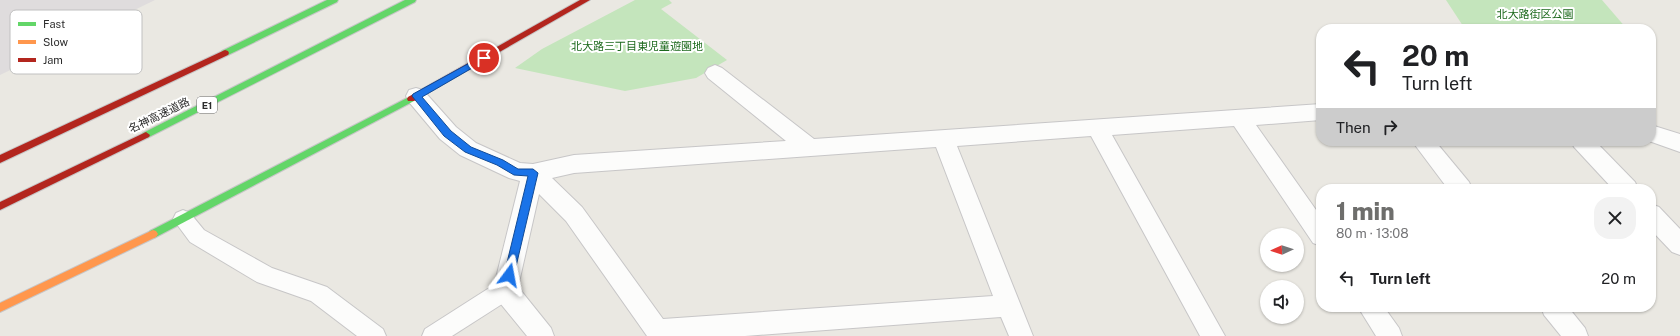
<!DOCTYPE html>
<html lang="en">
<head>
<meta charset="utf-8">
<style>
	:root { --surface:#fff; --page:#f2f2f2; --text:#202124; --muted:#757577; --accent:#6e6e6c }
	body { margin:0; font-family:"Public Sans","Noto Sans JP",sans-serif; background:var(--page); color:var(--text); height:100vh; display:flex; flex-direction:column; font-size:15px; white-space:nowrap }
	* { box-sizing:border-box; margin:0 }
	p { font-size:13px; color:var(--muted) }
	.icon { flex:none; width:22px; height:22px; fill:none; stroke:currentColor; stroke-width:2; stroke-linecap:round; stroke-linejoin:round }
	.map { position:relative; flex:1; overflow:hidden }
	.panel { position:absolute; left:1316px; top:184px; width:340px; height:128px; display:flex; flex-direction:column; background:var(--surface); border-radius:16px; box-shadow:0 1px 3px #0004 }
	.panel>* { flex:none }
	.top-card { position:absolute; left:1316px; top:24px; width:340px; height:122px; border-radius:16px; box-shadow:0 1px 3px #0004; background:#fff; color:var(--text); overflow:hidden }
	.needle { width:26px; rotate:267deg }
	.tools { position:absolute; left:1260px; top:228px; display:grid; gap:8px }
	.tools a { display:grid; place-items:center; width:44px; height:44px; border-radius:50%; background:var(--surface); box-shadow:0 1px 3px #0004; font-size:20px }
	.pin { position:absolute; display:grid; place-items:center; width:34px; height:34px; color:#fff; margin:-17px; border:2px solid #fff; border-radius:50%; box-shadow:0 1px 4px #0007 }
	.me { position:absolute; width:44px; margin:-22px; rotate:13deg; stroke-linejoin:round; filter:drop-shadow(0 0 3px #0008) }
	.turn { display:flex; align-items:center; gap:14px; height:84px; padding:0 20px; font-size:18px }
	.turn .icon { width:52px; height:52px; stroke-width:2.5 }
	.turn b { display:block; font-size:28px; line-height:34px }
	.then { display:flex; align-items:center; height:38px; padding:0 20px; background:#0003; gap:8px; font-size:15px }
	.round { display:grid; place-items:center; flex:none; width:42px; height:42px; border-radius:16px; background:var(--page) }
	.head { display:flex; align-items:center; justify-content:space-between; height:68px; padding:0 20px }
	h1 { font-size:24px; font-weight:800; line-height:30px; color:var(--accent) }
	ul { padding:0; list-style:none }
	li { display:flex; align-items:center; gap:12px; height:52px; padding:0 20px }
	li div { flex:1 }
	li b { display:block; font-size:15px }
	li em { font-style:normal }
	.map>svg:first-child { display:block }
	.industrial { fill:#dfdcdd }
	.green { fill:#c4e5bc }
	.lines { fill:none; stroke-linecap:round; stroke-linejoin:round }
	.lane-casing { stroke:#c7c6c7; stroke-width:2 }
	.street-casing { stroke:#c7c6c7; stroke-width:2 }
	.fast-casing { stroke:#c7c6c7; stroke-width:2 }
	.slow-casing { stroke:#c7c6c7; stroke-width:2 }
	.jam-casing { stroke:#c7c6c7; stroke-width:2 }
	.lane { fill:#fcfcfb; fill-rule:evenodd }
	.street { fill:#fcfcfb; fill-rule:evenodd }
	.fast { fill:#63d668; fill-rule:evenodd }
	.slow { fill:#ff974d; fill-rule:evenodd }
	.jam { fill:#b3261e; fill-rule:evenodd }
	.route { fill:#1a73e8; stroke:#114b97 }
	.labels { text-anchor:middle; stroke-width:4; stroke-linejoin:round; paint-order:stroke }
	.shield { fill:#fff; stroke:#6b6b6b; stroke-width:1 }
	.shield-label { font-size:10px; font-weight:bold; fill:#2c2c2c }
	.park-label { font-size:11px; fill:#1c691c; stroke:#fff }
	.street-label { font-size:11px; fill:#2c2c2c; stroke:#fff }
	.key { fill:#fff; stroke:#c0c0c0; stroke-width:1 }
	.key-label { font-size:11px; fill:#2c2c2c }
</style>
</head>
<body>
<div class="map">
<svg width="1680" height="336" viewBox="0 0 1680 336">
	<rect width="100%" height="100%" fill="#eae8e2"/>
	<path class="industrial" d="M0 0H155L0 75Z"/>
	<g class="green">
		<path d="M635 0H669L672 3 661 9 727 60 696 78 625 91 515 68 542 49Z"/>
		<path d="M1446 0H1602L1627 29H1465Z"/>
	</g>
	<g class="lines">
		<g class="lane-casing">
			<g id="lane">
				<path d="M183 210 190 213 204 230 272 268 327 287 383 329 386 336H357L311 301 257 282 190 242 173 219 176 213Z"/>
				<path d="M505 280 513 283 516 290 513 297 452 336H422L425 329 497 283Z"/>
			</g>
		</g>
		<g class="street-casing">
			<g id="street">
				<path d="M715 65 722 68 814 139 1321 104V120L1256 125 1321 217V246L1313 243 1234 126 1112 135 1225 336H1200L1091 136 957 146 1033 336H1009L1001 317 745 336H647L566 221 539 194 518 287 551 328 554 336H527L496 298 493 290 520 181 509 178 460 155 440 139 409 102 406 96 409 90 416 88 423 90 456 127 476 143 520 163 533 164 574 155 786 141 708 78 705 73 708 68ZM936 147 993 296 663 319 582 207 552 178 574 173Z"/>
				<path d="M1651 125 1680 134V152L1649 141H1651Z"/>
				<path d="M1412 141H1435L1469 182 1472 189H1448Z"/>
				<path d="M1571 141H1595L1635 182 1638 189H1613L1574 147Z"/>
				<path d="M1651 204 1659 207 1680 229V255L1672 252 1651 230Z"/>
				<path d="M1358 307H1384L1399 328 1402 336H1376Z"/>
				<path d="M1541 307H1568L1585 328 1588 336H1561L1544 315Z"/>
			</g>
		</g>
		<g class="fast-casing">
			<g id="fast">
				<path d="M327 0H338L337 2 228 55H222L221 53 222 51Z"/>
				<path d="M405 0H416L415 2 149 137 146 138 142 135 143 133Z"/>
				<path d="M411 96 415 99 414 101 156 237 153 238 150 237 148 234 150 231Z"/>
			</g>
		</g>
		<g class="slow-casing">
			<path id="slow" d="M153 230 156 231 158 234 156 237 0 312V303Z"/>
		</g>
		<g class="jam-casing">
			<g id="jam">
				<path d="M580 0H590L414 101H408L407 99 408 97Z"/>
				<path d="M225 50 228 51 229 53 228 55 0 163V155Z"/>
				<path d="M146 132 150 135 149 137 0 210V202Z"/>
			</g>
		</g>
		<use href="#lane" class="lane"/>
		<use href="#street" class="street"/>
		<use href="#fast" class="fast"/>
		<use href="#slow" class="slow"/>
		<use href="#jam" class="jam"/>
	</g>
	<path class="route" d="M484 55 488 58 486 60 422 97 451 131 471 147 503 160 518 169H533L538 173 514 275 512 278 509 279 505 278 504 275 528 176 514 175 497 165 465 152 444 136 412 96 413 94Z"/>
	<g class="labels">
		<rect class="shield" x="197" y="97" width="20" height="16" rx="3"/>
		<g class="shield-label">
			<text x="207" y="109">E1</text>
		</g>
		<g class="park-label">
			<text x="1535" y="18">北大路街区公園</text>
			<text x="637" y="50">北大路三丁目東児童遊園地</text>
		</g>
		<g class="street-label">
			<text transform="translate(159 115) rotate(-26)" y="4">名神高速道路</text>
		</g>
	</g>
	<rect x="10" y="10" width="132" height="64" rx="6" class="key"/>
	<rect x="18" y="22" width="18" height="4" fill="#63d668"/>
	<rect x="18" y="40" width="18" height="4" fill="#ff974d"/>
	<rect x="18" y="58" width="18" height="4" fill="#b3261e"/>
	<g class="key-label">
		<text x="43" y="28">Fast</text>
		<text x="43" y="46">Slow</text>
		<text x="43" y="64">Jam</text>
	</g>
</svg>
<div class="tools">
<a><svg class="needle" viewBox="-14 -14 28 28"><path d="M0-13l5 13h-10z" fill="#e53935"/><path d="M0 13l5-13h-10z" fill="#757577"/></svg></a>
<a><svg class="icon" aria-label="sound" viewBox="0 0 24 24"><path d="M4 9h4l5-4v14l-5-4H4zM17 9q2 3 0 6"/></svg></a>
</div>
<div class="pin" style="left:484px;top:58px;background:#d93025"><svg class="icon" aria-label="arrive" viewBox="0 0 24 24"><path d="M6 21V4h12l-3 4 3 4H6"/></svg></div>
<svg class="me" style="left:509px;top:275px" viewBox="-20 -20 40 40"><path d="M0-17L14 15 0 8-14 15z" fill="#1a73e8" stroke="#fff" stroke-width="4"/></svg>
<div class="top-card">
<div class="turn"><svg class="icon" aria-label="left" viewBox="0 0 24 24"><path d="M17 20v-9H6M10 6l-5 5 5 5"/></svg><div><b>20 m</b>Turn left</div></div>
<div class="then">Then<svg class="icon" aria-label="right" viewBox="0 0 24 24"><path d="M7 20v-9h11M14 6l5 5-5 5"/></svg></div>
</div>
<section class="panel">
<div class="head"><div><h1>1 min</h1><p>80 m · 13:08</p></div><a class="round"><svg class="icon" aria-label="close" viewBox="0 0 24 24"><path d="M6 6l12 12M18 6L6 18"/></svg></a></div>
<ul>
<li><svg class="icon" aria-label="left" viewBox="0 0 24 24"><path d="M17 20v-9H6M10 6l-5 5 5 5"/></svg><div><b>Turn left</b></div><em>20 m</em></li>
</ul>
</section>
</div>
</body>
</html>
